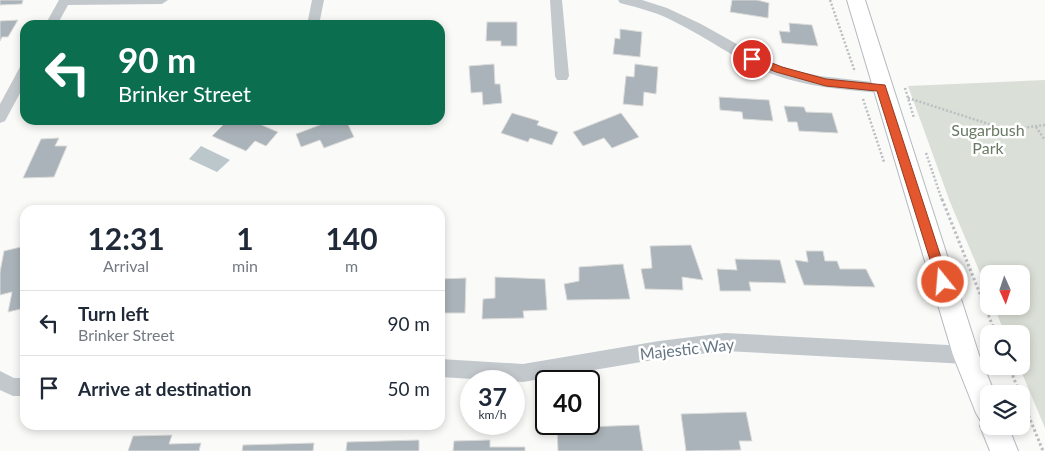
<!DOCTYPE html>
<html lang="en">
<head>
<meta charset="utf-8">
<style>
	:root { --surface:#fff; --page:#f2f2f3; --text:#1f2937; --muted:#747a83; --line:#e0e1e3 }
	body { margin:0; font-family:Lato,sans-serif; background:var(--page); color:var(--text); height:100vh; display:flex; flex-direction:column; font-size:19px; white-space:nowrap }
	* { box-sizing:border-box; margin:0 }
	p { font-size:16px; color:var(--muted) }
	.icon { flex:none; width:28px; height:28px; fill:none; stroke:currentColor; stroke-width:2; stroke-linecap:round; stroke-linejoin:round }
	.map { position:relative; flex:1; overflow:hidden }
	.details { position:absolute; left:20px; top:205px; width:425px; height:225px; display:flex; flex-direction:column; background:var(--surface); border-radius:15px; box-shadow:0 2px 8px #0003 }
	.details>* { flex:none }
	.guide { position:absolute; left:20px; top:20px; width:425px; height:105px; border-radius:15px; box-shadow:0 2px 8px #0003; background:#0b6e4f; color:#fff; overflow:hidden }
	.needle { width:32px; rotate:177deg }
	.tools { position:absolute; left:980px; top:265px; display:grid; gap:10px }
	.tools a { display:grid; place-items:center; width:50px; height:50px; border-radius:10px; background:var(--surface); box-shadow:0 2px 8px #0003; font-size:25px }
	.speed { position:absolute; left:460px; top:370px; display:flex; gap:10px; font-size:25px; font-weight:700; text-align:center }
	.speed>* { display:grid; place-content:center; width:65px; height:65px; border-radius:50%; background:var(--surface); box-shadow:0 2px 8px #0003; line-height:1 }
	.speed small { font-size:12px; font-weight:400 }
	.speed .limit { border:2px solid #111; border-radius:8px; background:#fff; color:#111 }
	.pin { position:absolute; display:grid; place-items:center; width:42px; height:42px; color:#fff; margin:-21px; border:2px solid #fff; border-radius:50%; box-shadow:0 1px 5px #0007 }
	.me { position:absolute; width:55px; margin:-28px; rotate:343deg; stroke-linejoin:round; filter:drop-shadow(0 0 4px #0008) }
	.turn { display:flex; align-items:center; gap:18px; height:105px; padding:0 15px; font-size:22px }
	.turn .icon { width:65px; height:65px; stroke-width:2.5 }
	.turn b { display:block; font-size:35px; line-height:42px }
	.eta { display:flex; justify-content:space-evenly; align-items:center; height:85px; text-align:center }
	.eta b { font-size:30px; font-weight:700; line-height:35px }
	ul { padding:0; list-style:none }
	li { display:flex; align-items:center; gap:15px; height:65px; padding:0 15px; border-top:1px solid var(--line) }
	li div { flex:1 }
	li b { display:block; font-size:19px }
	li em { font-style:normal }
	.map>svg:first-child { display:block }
	.green { fill:#dadfd7 }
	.water { fill:#bbc7cb }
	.building { fill:#aab3b9; stroke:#dcdcda }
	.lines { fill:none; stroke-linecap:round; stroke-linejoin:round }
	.secondary-casing { stroke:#b3babf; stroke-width:2 }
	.path-far1 { stroke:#bbbfc2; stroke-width:2.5; stroke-dasharray:2 2; stroke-linecap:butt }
	.path { stroke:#bbbfc2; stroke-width:3; stroke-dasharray:2.5 2.5; stroke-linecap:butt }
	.street { fill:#c3c8cc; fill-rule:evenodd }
	.secondary { fill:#fff; fill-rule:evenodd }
	.route { fill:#e4572e; stroke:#94391e }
	.labels { text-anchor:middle; stroke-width:5; stroke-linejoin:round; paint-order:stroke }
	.park-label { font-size:16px; fill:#687a64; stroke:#fff }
	.street-label { font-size:16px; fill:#657683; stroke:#fff }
</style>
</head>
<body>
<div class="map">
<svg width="1045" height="451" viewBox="0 0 1045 451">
	<rect width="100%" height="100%" fill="#fafaf8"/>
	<path class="green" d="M1045 80V428L1019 366H1021V334H1005L994 306H1021V274H989V294L950 202 908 86Z"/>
	<path class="water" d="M201 146 230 160 217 172 189 159Z"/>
	<g class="building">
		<path d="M0 0H23L22 4 0 5Z"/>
		<path d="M732 0H757L769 3 768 18 730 12Z"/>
		<path d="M18 20 8 37H2L0 41V21Z"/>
		<path d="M487 22H517V46H501V41H486Z"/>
		<path d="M357 23H385L384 25H357Z"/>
		<path d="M789 23 812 25 818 46 782 43 779 31 790 32Z"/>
		<path d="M620 29 642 32 640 57 613 54 615 38 620 39Z"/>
		<path d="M494 64 495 84H500L502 103 483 105 482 92 471 93 469 66Z"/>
		<path d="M635 64 658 67 656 94 644 92 643 106 623 104 626 76 634 77Z"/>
		<path d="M719 97 769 100 773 121 743 119 742 112 720 110Z"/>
		<path d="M784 106 804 107 806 112 832 113 838 133 799 131 797 122H788Z"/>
		<path d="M512 113 539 121 537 125 558 132 552 145 530 138 528 142 501 133Z"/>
		<path d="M621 113 639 137 612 148 604 138 583 146 573 132Z"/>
		<path d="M228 120H250L278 132 266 146 255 141 246 151 212 136Z"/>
		<path d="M333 120H346L354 137 324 148 320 140 301 147 296 134Z"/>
		<path d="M59 138 55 146H67L54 177 23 178 41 139Z"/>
		<path d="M691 245 703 280 682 277 683 290 645 289 641 269 652 268 650 246Z"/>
		<path d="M25 246V308L8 312 12 292 0 295V272L4 251Z"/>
		<path d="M806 251H823L825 261H837L840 269H866L875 287 804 285 795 260 808 262Z"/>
		<path d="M735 259 780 260 786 283 749 282 751 291H720L717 269 737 270Z"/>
		<path d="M623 264 630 299 567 300 564 284 579 281V267Z"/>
		<path d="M495 277 545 279 547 310 523 311 524 318 482 319 483 299 495 298Z"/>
		<path d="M466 278 465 313H440V279Z"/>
		<path d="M746 412 752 441H739L741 450 686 451 681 414Z"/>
		<path d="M639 425 643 451H558L557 428Z"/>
		<path d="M172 435 169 444 201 443 199 451H128L133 436Z"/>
		<path d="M419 440V451H346L347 442Z"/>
		<path d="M490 440V447H525V451H453L454 441Z"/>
		<path d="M314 443 313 451H242L243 445Z"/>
	</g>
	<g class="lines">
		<g class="secondary-casing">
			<path id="secondary" d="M847 0H865L979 355 995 394H989V426H1008L1018 451H990L980 426 982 423 976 413 953 355Z"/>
		</g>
		<g class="path-far1">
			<path d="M830 0 855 72"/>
			<path d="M905 88 914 118"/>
			<path d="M908 98 998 127 1014 129 1045 125"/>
			<path d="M863 99 884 162"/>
			<path d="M1036 127 1045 140"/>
			<path d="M926 153 942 200"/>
		</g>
		<g class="path">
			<path d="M942 199 996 334"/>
			<path d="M1009 366 1020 394"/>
			<path d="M1021 397 1043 451"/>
		</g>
		<g class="street">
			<path d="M59 0H168L162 4 68 5 57 25H45Z"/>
			<path d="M312 0H324L319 25H307Z"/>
			<path d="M550 0H562L569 76 567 80H557L555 76Z"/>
			<path d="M618 0H642L667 8 701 24 767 61 792 70 820 76 881 83 886 84 888 88 886 92 881 93C844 90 807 87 772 74 738 61 709 39 677 23 659 13 640 8 620 3Z"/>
			<path d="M25 66V84L5 121 0 123V104L20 67Z"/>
			<path d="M725 333 966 346 973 349 975 355 973 361 966 364 725 351 659 359 523 382 440 377V359L523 364 659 341Z"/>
			<path d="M0 371 14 378H25V396H13L0 390Z"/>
		</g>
		<use href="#secondary" class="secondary"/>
	</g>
	<path class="route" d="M752 55 782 67 826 79 885 85 949 282 947 286 943 287 938 286 937 282 877 91 826 86 776 72 749 61 747 59Z"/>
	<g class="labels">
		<g class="park-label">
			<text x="988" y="136">Sugarbush<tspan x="988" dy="18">Park</tspan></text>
		</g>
		<g class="street-label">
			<text transform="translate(687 349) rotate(-6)" y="6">Majestic Way</text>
		</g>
	</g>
</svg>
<div class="tools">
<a><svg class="needle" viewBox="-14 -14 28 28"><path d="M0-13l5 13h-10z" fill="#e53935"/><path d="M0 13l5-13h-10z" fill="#747a83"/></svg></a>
<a><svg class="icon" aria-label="search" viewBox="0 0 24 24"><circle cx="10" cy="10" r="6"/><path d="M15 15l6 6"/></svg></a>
<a><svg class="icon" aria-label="layers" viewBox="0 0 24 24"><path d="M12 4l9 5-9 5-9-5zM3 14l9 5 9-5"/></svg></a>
</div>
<div class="speed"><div>37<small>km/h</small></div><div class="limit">40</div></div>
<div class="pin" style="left:752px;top:59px;background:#d93025"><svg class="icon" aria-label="arrive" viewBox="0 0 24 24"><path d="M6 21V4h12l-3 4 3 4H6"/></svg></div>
<svg class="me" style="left:943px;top:282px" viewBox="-20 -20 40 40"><circle r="17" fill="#e4572e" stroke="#fff" stroke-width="3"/><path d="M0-11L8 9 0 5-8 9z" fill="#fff"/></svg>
<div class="guide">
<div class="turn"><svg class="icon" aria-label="left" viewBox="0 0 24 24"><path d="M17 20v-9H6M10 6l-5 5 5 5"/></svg><div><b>90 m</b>Brinker Street</div></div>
</div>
<section class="details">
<div class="eta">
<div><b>12:31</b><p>Arrival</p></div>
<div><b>1</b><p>min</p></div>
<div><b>140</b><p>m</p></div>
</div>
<ul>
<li><svg class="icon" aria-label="left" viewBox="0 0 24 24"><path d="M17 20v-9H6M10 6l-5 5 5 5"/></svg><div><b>Turn left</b><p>Brinker Street</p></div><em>90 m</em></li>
<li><svg class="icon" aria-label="arrive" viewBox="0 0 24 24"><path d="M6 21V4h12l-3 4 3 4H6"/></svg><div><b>Arrive at destination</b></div><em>50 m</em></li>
</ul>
</section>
</div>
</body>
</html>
